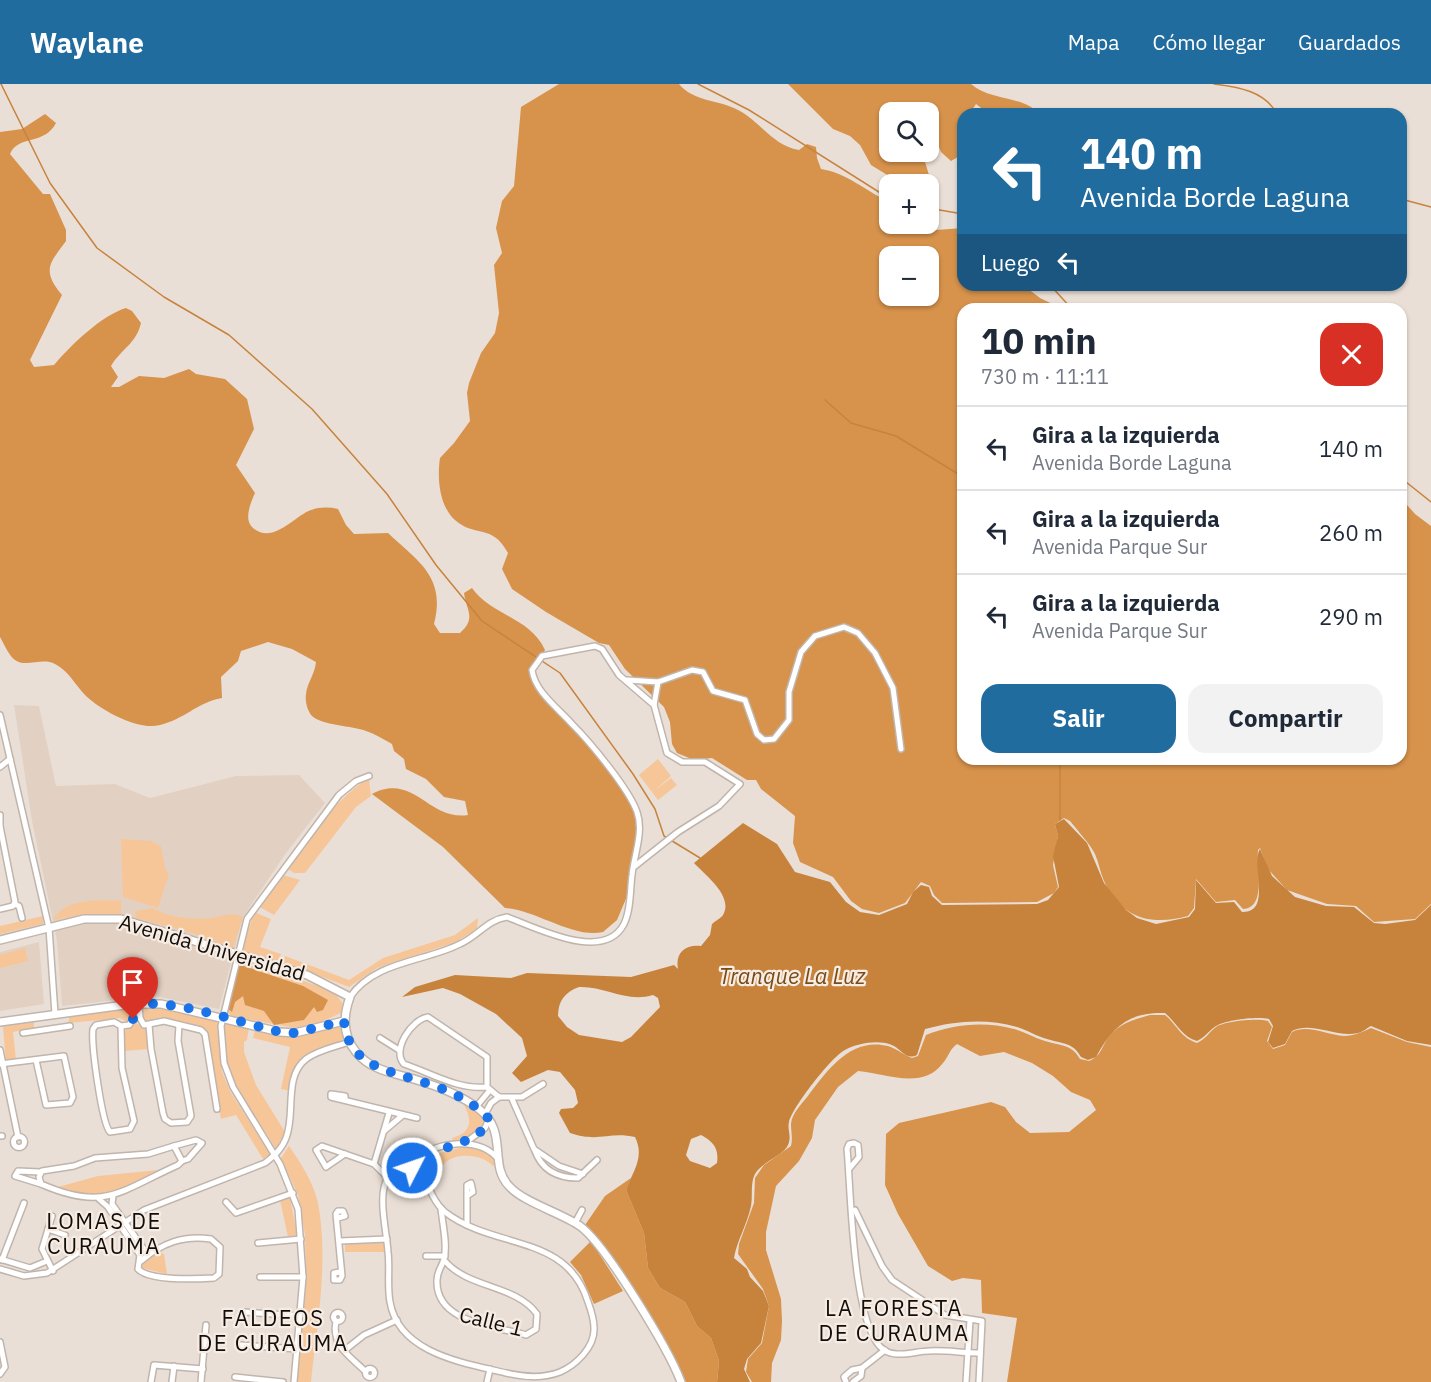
<!DOCTYPE html>
<html lang="es">
<head>
<meta charset="utf-8">
<style>
	:root { --surface:#fff; --page:#f2f2f3; --text:#1f2937; --muted:#747a83; --line:#e0e1e3; --accent:#216c9f }
	body { margin:0; font-family:"IBM Plex Sans",sans-serif; background:var(--page); color:var(--text); height:100vh; display:flex; flex-direction:column; font-size:22px; white-space:nowrap }
	* { box-sizing:border-box; margin:0 }
	p { font-size:20px; color:var(--muted) }
	.icon { flex:none; width:33px; height:33px; fill:none; stroke:currentColor; stroke-width:2; stroke-linecap:round; stroke-linejoin:round }
	.map { position:relative; flex:1; overflow:hidden }
	.details { position:absolute; left:957px; top:219px; width:450px; height:462px; display:flex; flex-direction:column; background:var(--surface); border-radius:18px; box-shadow:0 2px 4px #0004 }
	.details>* { flex:none }
	.guide { position:absolute; left:957px; top:24px; width:450px; height:183px; border-radius:18px; box-shadow:0 2px 4px #0004; background:#216c9f; color:#fff; overflow:hidden }
	.controls { position:absolute; left:879px; top:18px; display:grid; gap:12px }
	.controls a { display:grid; place-items:center; width:60px; height:60px; border-radius:12px; background:var(--surface); box-shadow:0 2px 4px #0004; font-size:30px }
	.pin { position:absolute; display:grid; place-items:center; width:51px; height:51px; color:#fff; margin:-62px -26px; border-radius:50% 50% 50% 0; rotate:-45deg; box-shadow:0 0 6px #0007 }
	.pin .icon { rotate:45deg }
	.me { position:absolute; width:66px; margin:-33px; rotate:49deg; stroke-linejoin:round; filter:drop-shadow(0 0 4px #0008) }
	.turn { display:flex; align-items:center; gap:21px; height:126px; padding:0 24px; font-size:27px }
	.turn .icon { width:78px; height:78px; stroke-width:2.5 }
	.turn b { display:block; font-size:42px; line-height:51px }
	.then { display:flex; align-items:center; height:57px; padding:0 24px; background:#0003; gap:12px; font-size:22px }
	.round { display:grid; place-items:center; flex:none; width:63px; height:63px; border-radius:18px; background:var(--page) }
	.head { display:flex; align-items:center; justify-content:space-between; height:102px; padding:0 24px }
	h1 { font-size:36px; font-weight:800; line-height:45px }
	.button { display:flex; gap:12px; margin-top:auto; padding:12px 24px }
	.button a { flex:1; height:69px; border-radius:18px; background:var(--accent); color:#fff; font-size:24px; font-weight:800; line-height:69px; text-align:center }
	.button a+a { background:var(--page); color:var(--text) }
	ul { padding:0; list-style:none }
	li { display:flex; align-items:center; gap:18px; height:84px; padding:0 24px; border-top:2px solid var(--line) }
	li div { flex:1 }
	li b { display:block; font-size:22px }
	li em { font-style:normal }
	header { display:flex; align-items:center; gap:36px; box-sizing:border-box; height:84px; padding:0 30px; background:var(--accent); color:#fff }
	header strong { font-size:28px }
	nav { display:flex; gap:33px; margin-inline-start:auto; font-size:21px }
	.map>svg:first-child { display:block }
	.built { fill:#e2d1c2 }
	.green { fill:#f7c698 }
	.forest { fill:#d7924b; fill-rule:evenodd }
	.water { fill:#c7833c; fill-rule:evenodd }
	.lines { fill:none; stroke-linecap:round; stroke-linejoin:round }
	.stream { stroke:#c7833c; stroke-width:1.5 }
	.minor-casing { stroke:#c0b5ac; stroke-width:8 }
	.tertiary-casing { stroke:#c0b5ac; stroke-width:10 }
	.minor { stroke:#fff; stroke-width:5 }
	.tertiary { stroke:#fff; stroke-width:7 }
	.route { stroke:#1a73e8; stroke-width:10; stroke-dasharray:0 18 }
	.labels { text-anchor:middle; stroke-width:4.5; stroke-linejoin:round; paint-order:stroke }
	.street-label { font-size:21px; fill:#110d0a; stroke:#f7ece3 }
	.water-label { font-size:22px; font-style:italic; fill:#7a4b17; stroke:#f7ece3 }
	.neighbourhood-label { font-size:22px; letter-spacing:1.5px; fill:#110d0a; stroke:#f7ece3 }
</style>
</head>
<body>
<header>
<strong>Waylane</strong>
<nav><a>Mapa</a><a>Cómo llegar</a><a>Guardados</a></nav>
</header>
<div class="map">
<svg width="1431" height="1298" viewBox="0 0 1431 1298">
	<rect width="100%" height="100%" fill="#eadfd6"/>
	<g class="built">
		<path d="M14 621 39 622 56 702 115 700 150 714 236 692 299 691 325 719 286 769 243 833 219 925 154 912 62 922 57 857 32 737Z"/>
		<path d="M39 858 44 920 0 927V868Z"/>
	</g>
	<g class="green">
		<path d="M658 675 671 692 655 706 671 694 677 701 658 716 639 691Z"/>
		<path d="M369 695 371 712 356 723 305 789H294L288 785C298 764 347 703 369 695Z"/>
		<path d="M121 755 151 757 161 762 165 784 169 790 158 824 123 813Z"/>
		<path d="M283 791 300 796 274 831 258 822Z"/>
		<path d="M121 816V830H88L53 836C66 813 98 817 121 816Z"/>
		<path d="M153 824C170 834 191 836 210 834 224 832 230 827 243 833L233 864 192 849 136 834 135 827Z"/>
		<path d="M254 828 271 835 260 863 281 870 279 877 242 867Z"/>
		<path d="M43 832V840L0 850V842Z"/>
		<path d="M478 834 477 845 456 858 377 884 349 903 283 878 285 872 349 896 383 874 455 851Z"/>
		<path d="M25 864 28 877 0 884V871Z"/>
		<path d="M242 874 334 908 343 920 341 929 321 938 295 944 231 932 226 925 239 875Z"/>
		<path d="M145 924 170 926 217 938 222 988 230 1007 270 1070 263 1075 236 1031 221 1035 205 945 161 933 146 938 143 936Z"/>
		<path d="M126 925 131 935 127 938 120 934 68 939 70 931Z"/>
		<path d="M34 938V944L13 948 16 976 6 978 3 943 5 941Z"/>
		<path d="M136 939 147 945 149 965 124 967V947Z"/>
		<path d="M229 939 249 944 247 956 244 958V968L256 1001 285 1048 276 1065C253 1027 217 989 225 941Z"/>
		<path d="M341 940 345 955C306 969 305 968 290 1007L281 1005 290 963 253 954 255 946 299 953Z"/>
		<path d="M464 1021 481 1029 487 1037 466 1054 453 1057 452 1054C471 1049 473 1037 464 1021Z"/>
		<path d="M289 1062C300 1078 314 1099 318 1119 329 1177 317 1240 311 1298H297L306 1199 305 1151 298 1111 281 1074Z"/>
		<path d="M465 1063C478 1064 490 1066 497 1079L493 1082C481 1068 443 1066 440 1090L430 1096 424 1082 430 1071Z"/>
		<path d="M158 1086 114 1109 94 1113 58 1103 98 1092Z"/>
		<path d="M290 1114 297 1151 288 1153 280 1116Z"/>
		<path d="M385 1158 386 1168H345V1159Z"/>
		<path d="M160 1168 164 1170 167 1190 142 1184 143 1179Z"/>
	</g>
	<g class="forest">
		<path d="M559 0H679C694 18 717 15 738 26 761 38 772 61 799 66L807 60 816 63 817 74 821 85C847 89 866 107 889 118L890 140H928L936 146 963 144V201H1023L1040 214 1063 225H963V675H1401V414L1415 430 1431 442V820L1415 835 1374 838 1356 822 1327 820 1287 806 1268 785 1260 764 1258 766C1256 784 1267 824 1243 825L1235 816 1216 818 1196 795 1194 824 1188 832C1152 842 1121 835 1104 797 1100 788 1099 779 1095 770 1089 759 1078 747 1070 737L1064 734 1055 740 1058 752 1053 781 1058 803 1054 809 1037 818 942 819 934 811 930 802 921 798 905 819 879 829 862 825 851 817 833 793 800 778 793 759 795 732 761 705 756 696H747L712 674 694 676 677 669 672 660 670 638 664 623 625 585 609 561 599 559 546 528 512 505 502 485 508 469C492 439 475 454 455 436 439 422 437 393 440 374L454 359 470 337 467 309 469 299 481 269 495 249 499 229 494 181 502 169 496 144 502 117 514 102 521 23ZM890 172H928V212H890Z"/>
		<path d="M788 0H971C990 17 1022 11 1040 30H989L976 20 972 26 974 30H963V70L951 77 941 68 937 58 929 60 928 28H890V68H922L929 91 925 97 902 100 871 81 860 61 850 52 833 45Z"/>
		<path d="M45 30 56 39C44 62 19 50 10 70L43 110H50L66 146V157C50 179 41 186 62 211L30 276 34 283 54 281C71 261 102 231 126 224L132 227 141 239C136 260 122 264 111 282L118 293 111 303H119L139 292 164 294 189 285 196 290 225 295 247 315 254 345 236 381 255 409C251 418 243 436 253 444 273 461 294 432 311 426 320 423 329 423 338 425L346 441 354 450 388 449C419 478 446 493 434 540L440 549H460C477 534 466 526 464 509L472 504C492 532 530 533 545 566L535 581 533 594 620 699 636 726V754L628 810 617 836 603 848C574 855 534 825 505 824L443 763 372 710C414 688 428 737 468 731L465 717 444 713 426 695 406 685 404 675 394 667 392 660C383 655 375 650 366 647 353 642 321 641 312 632 307 626 305 617 306 610 307 599 315 590 316 578L292 565 268 558 241 567 238 577 221 593 222 614C196 619 185 635 160 641 139 647 102 627 86 612 75 601 69 587 55 580 42 573 26 584 15 576 9 572 4 560 0 553V48L22 45Z"/>
		<path d="M238 880 303 902 328 916 323 926 317 928 314 923 304 936 274 941 264 927 245 921 243 912 235 918 232 928 226 923Z"/>
		<path d="M1150 931H1165C1177 941 1181 954 1197 959 1206 955 1209 948 1216 943 1225 937 1258 934 1268 937L1272 943 1267 957 1273 965 1285 961 1292 948C1308 940 1327 951 1344 952 1354 952 1362 948 1371 944L1407 958 1431 963V1298H1007L1017 1234 982 1229 981 1196 963 1194 952 1197 928 1182 898 1130 885 1101 886 1050 899 1039 991 1018 1005 1023 1016 1038 1030 1049 1069 1048 1096 1026 1090 1016 1071 1008 1053 992 1032 979 1004 968 980 972 957 960C949 966 949 972 943 979 922 1007 886 989 858 987L838 1003 815 1036 812 1054 799 1077 776 1102 766 1148V1166L781 1215 782 1237 781 1256 772 1279 771 1298H752L746 1288 748 1275 762 1259 769 1222 763 1205 738 1170 739 1160 754 1119 755 1094 764 1081 791 1062C793 1054 791 1048 791 1040 792 1028 804 1018 810 1009 829 984 852 953 888 962 897 965 904 971 912 974L918 972 926 951C954 940 984 937 1014 945 1025 948 1034 954 1045 957 1060 962 1072 960 1080 975L1089 977C1102 972 1102 961 1110 951 1120 939 1136 935 1150 931Z"/>
		<path d="M631 1094 626 1106 644 1149 648 1184 660 1204 685 1218 697 1242 711 1254 719 1277 717 1298H685C674 1265 611 1162 585 1141L605 1112Z"/>
		<path d="M591 1157 623 1207 594 1220 581 1191 570 1178Z"/>
	</g>
	<path class="water" d="M1064 735 1087 759 1104 799 1126 826 1137 834 1156 840 1189 833 1195 825 1196 796 1216 819 1234 818 1242 828C1273 829 1250 780 1260 765L1272 792 1295 813 1326 822 1354 823 1374 839 1385 840 1415 836 1431 821V961L1407 957 1371 942C1367 944 1363 948 1358 949 1336 954 1312 937 1292 947L1285 960 1273 964 1268 958 1273 942 1269 935C1257 932 1226 936 1216 942 1209 946 1206 953 1197 957 1182 953 1177 939 1165 929 1129 928 1113 942 1096 973L1088 976 1081 973C1073 958 1062 960 1047 955 1036 952 1027 946 1017 943 986 934 955 937 925 945L917 971C907 976 902 967 894 962 880 955 858 959 845 966 831 973 792 1024 789 1038 787 1046 792 1052 788 1061 784 1071 763 1077 755 1090 750 1099 753 1112 751 1122 747 1141 737 1156 734 1174L747 1185 750 1193 763 1207 769 1222 761 1259 747 1275 744 1285 750 1298H717L719 1277 711 1254 697 1242 685 1218 660 1204 648 1184 644 1149 626 1106C633 1087 645 1073 635 1053 609 1047 599 1059 570 1049L559 1029 561 1025 573 1024 578 1019 575 1006 560 988 548 986 521 998 512 989 527 972 522 954 496 930 460 910 443 904 402 913 415 903 455 891 511 894 527 889 631 893 674 881 678 885C675 869 685 860 701 862L710 851 712 840C715 837 721 834 723 831 734 812 705 791 694 779L743 739 777 760 795 788 830 798 846 818 860 828 879 831 907 820 913 808 921 801 929 803 932 812 942 821 1037 820 1048 816 1059 803 1053 772 1058 752 1055 740ZM579 903C605 902 626 919 653 911L658 914 660 923 631 953 622 958 579 951 567 943 558 932C558 917 565 908 579 903ZM701 1051C714 1058 719 1065 717 1079L710 1084 690 1077 686 1071 691 1055Z"/>
	<g class="lines">
		<g class="stream">
			<path d="M1 0 50 99 97 164 164 213 229 251 312 325 387 410 436 481 482 537 560 589 633 690 655 725 664 752 700 774"/>
			<path d="M698 0 749 26 890 115"/>
			<path d="M1214 0C1238 3 1265 7 1277 30"/>
			<path d="M1401 115 1431 123"/>
			<path d="M928 124 963 130"/>
			<path d="M1050 201 1072 225"/>
			<path d="M825 316 851 339 896 352 963 393"/>
			<path d="M1401 394 1431 418"/>
			<path d="M1060 736V675"/>
		</g>
		<g class="minor-casing">
			<g id="minor">
				<path d="M627 596 658 598 692 586 703 588 713 607 745 616 757 650 764 656 774 655 789 636V608L801 568 815 552 844 543 858 549 875 569 893 604 901 665"/>
				<path d="M0 631 49 844 55 930"/>
				<path d="M0 683 10 675"/>
				<path d="M0 731V741"/>
				<path d="M0 742 15 818 13 822 0 825"/>
				<path d="M635 782 678 748 719 722 740 700 705 678H682L667 669 654 621 658 598"/>
				<path d="M14 820 19 822 22 834"/>
				<path d="M350 913C375 877 424 878 460 860 478 852 487 836 507 833 537 844 604 879 624 840 631 826 630 806 632 791 634 771 644 748 637 728 629 705 590 658 572 640 558 624 535 608 532 586L542 572 595 562 602 565 619 591 654 621"/>
				<path d="M139 920 140 934 144 941 164 937 201 946 205 950 217 1025"/>
				<path d="M149 941 151 965 163 1029 165 1035 171 1039 187 1038 191 1032 178 957 179 941"/>
				<path d="M121 942 122 984 134 1037 130 1045 110 1048C102 1040 91 961 93 945L96 941 114 938 121 942 129 941 133 935 132 920"/>
				<path d="M23 949 70 942"/>
				<path d="M380 954 399 966"/>
				<path d="M0 966 18 1053"/>
				<path d="M0 980 64 972 73 1013 70 1019 46 1021 36 976"/>
				<path d="M487 1003C458 1006 431 989 404 980 391 966 412 935 428 933L487 973V1003L499 1013"/>
				<path d="M499 1013H522L543 1000"/>
				<path d="M512 1015 534 1065 559 1082 583 1090"/>
				<path d="M345 1016V1012L331 1010V1013L417 1034"/>
				<path d="M476 1023 490 1006"/>
				<path d="M485 1030 491 1019 499 1013"/>
				<path d="M384 1047 403 1031"/>
				<path d="M0 1052H2"/>
				<circle cx="19" cy="1058" r="5.5"/>
				<path d="M465 1059 485 1044 489 1035"/>
				<path d="M174 1062 182 1077 178 1081C120 1107 105 1128 41 1100L39 1093 42 1087 74 1082 95 1074 148 1070Z"/>
				<path d="M174 1062 196 1056 202 1059 188 1075 182 1077"/>
				<path d="M535 1067C542 1086 558 1094 578 1094L597 1076"/>
				<path d="M345 1070 326 1083 316 1066 322 1062 374 1080 388 1094"/>
				<path d="M416 1075C439 1057 480 1052 499 1076"/>
				<path d="M411 1078C405 1085 396 1086 389 1093 376 1107 387 1149 388 1168 390 1184 387 1202 390 1218 399 1270 465 1279 506 1289 524 1293 542 1295 560 1288 576 1281 595 1263 594 1244 594 1235 591 1226 588 1218 567 1149 494 1166 445 1128 434 1119 426 1098 422 1085"/>
				<path d="M423 1078 414 1075 411 1082 415 1087 420 1086 428 1069"/>
				<path d="M374 1080 389 1029"/>
				<path d="M849 1085 859 1073 858 1061 854 1059 849 1060 847 1065C851 1104 852 1245 884 1266 887 1268 893 1270 897 1270 908 1271 919 1267 929 1267 946 1266 963 1269 980 1269"/>
				<path d="M40 1088 18 1087 15 1092 41 1100"/>
				<path d="M113 1112 112 1120 148 1171"/>
				<path d="M99 1115 108 1123 140 1171 138 1185C149 1197 197 1195 214 1194L219 1190 220 1163 211 1155C183 1151 162 1159 141 1177"/>
				<path d="M226 1118 236 1129 293 1109"/>
				<path d="M441 1124C442 1138 448 1161 444 1175 442 1183 437 1187 437 1196 435 1239 495 1242 526 1251L536 1245 537 1230C515 1200 468 1205 444 1176"/>
				<path d="M855 1126 882 1182 892 1196 945 1231 982 1237 979 1298"/>
				<path d="M52 1132 42 1165 53 1187"/>
				<path d="M338 1134 345 1132 343 1127H338L336 1130 342 1192 340 1196H334V1189L340 1188"/>
				<path d="M575 1139 582 1126"/>
				<path d="M467 1141V1101L471 1099 473 1108 467 1112"/>
				<path d="M48 1145 65 1151"/>
				<path d="M340 1157 387 1155"/>
				<path d="M258 1159 301 1155"/>
				<path d="M426 1172H445"/>
				<path d="M0 1175 30 1184 47 1177"/>
				<path d="M2 1176 24 1119"/>
				<path d="M0 1185 24 1192 47 1189 144 1126 265 1079C274 1072 282 1065 286 1054 296 1030 283 993 306 975 318 966 335 963 349 958"/>
				<path d="M260 1193H303"/>
				<path d="M244 1228 300 1232"/>
				<circle cx="338" cy="1233" r="4.5"/>
				<path d="M336 1237C331 1262 349 1271 366 1288"/>
				<path d="M0 1258 5 1283 0 1290"/>
				<path d="M240 1261 297 1265"/>
				<path d="M345 1266 364 1251 397 1236"/>
				<circle cx="370" cy="1289" r="4.5"/>
				<path d="M235 1293 283 1298"/>
				<path d="M151 1298 154 1281 203 1285"/>
				<path d="M172 1298 174 1282"/>
				<path d="M201 1298 206 1241"/>
				<path d="M294 1298 303 1193 298 1125 280 1080 233 1003 224 979 221 942 247 835 339 711 356 697 369 692"/>
				<path d="M487 1298 490 1285"/>
				<path d="M846 1298 844 1293 852 1286 862 1284 885 1266"/>
				<path d="M853 1298 861 1292 862 1284"/>
				<path d="M966 1298 970 1236"/>
			</g>
		</g>
		<g class="tertiary-casing">
			<g id="tertiary">
				<path d="M0 856 84 835H121L307 891 350 913C343 932 342 951 356 968 371 987 395 989 417 996 437 1002 462 1012 479 1025 509 1048 488 1080 509 1102 523 1118 561 1129 580 1142 606 1161 669 1266 681 1298"/>
				<path d="M0 938 132 920H161L280 948 295 949 344 937"/>
			</g>
		</g>
		<use href="#minor" class="minor"/>
		<use href="#tertiary" class="tertiary"/>
	</g>
	<g class="lines">
		<path class="route" d="M133 935 132 920C181 916 233 937 280 948L295 949 344 937C348 979 382 985 416 996 441 1003 471 1015 489 1035 482 1060 435 1064 412 1076V1084"/>
	</g>
	<g class="labels">
		<g class="street-label">
			<text transform="translate(212 864) rotate(16)" y="7">Avenida Universidad</text>
			<text transform="translate(491 1238) rotate(14)" y="7">Calle 1</text>
		</g>
		<g class="water-label">
			<text x="792" y="900">Tranque La Luz</text>
		</g>
		<g class="neighbourhood-label">
			<text x="104" y="1145">LOMAS DE<tspan x="104" dy="25">CURAUMA</tspan></text>
			<text x="894" y="1232">LA FORESTA<tspan x="894" dy="25">DE CURAUMA</tspan></text>
			<text x="273" y="1242">FALDEOS<tspan x="273" dy="25">DE CURAUMA</tspan></text>
		</g>
	</g>
</svg>
<div class="controls">
<a><svg class="icon" aria-label="search" viewBox="0 0 24 24"><circle cx="10" cy="10" r="6"/><path d="M15 15l6 6"/></svg></a>
<a>+</a>
<a>−</a>
</div>
<div class="pin" style="left:133px;top:935px;background:#d93025"><svg class="icon" aria-label="arrive" viewBox="0 0 24 24"><path d="M6 21V4h12l-3 4 3 4H6"/></svg></div>
<svg class="me" style="left:412px;top:1084px" viewBox="-20 -20 40 40"><circle r="17" fill="#1a73e8" stroke="#fff" stroke-width="3"/><path d="M0-11L8 9 0 5-8 9z" fill="#fff"/></svg>
<div class="guide">
<div class="turn"><svg class="icon" aria-label="left" viewBox="0 0 24 24"><path d="M17 20v-9H6M10 6l-5 5 5 5"/></svg><div><b>140 m</b>Avenida Borde Laguna</div></div>
<div class="then">Luego<svg class="icon" aria-label="left" viewBox="0 0 24 24"><path d="M17 20v-9H6M10 6l-5 5 5 5"/></svg></div>
</div>
<section class="details">
<div class="head"><div><h1>10 min</h1><p>730 m · 11:11</p></div><a class="round" style="background:#d93025;color:#fff"><svg class="icon" aria-label="close" viewBox="0 0 24 24"><path d="M6 6l12 12M18 6L6 18"/></svg></a></div>
<ul>
<li><svg class="icon" aria-label="left" viewBox="0 0 24 24"><path d="M17 20v-9H6M10 6l-5 5 5 5"/></svg><div><b>Gira a la izquierda</b><p>Avenida Borde Laguna</p></div><em>140 m</em></li>
<li><svg class="icon" aria-label="left" viewBox="0 0 24 24"><path d="M17 20v-9H6M10 6l-5 5 5 5"/></svg><div><b>Gira a la izquierda</b><p>Avenida Parque Sur</p></div><em>260 m</em></li>
<li><svg class="icon" aria-label="left" viewBox="0 0 24 24"><path d="M17 20v-9H6M10 6l-5 5 5 5"/></svg><div><b>Gira a la izquierda</b><p>Avenida Parque Sur</p></div><em>290 m</em></li>
</ul>
<div class="button"><a>Salir</a><a>Compartir</a></div>
</section>
</div>
</body>
</html>
